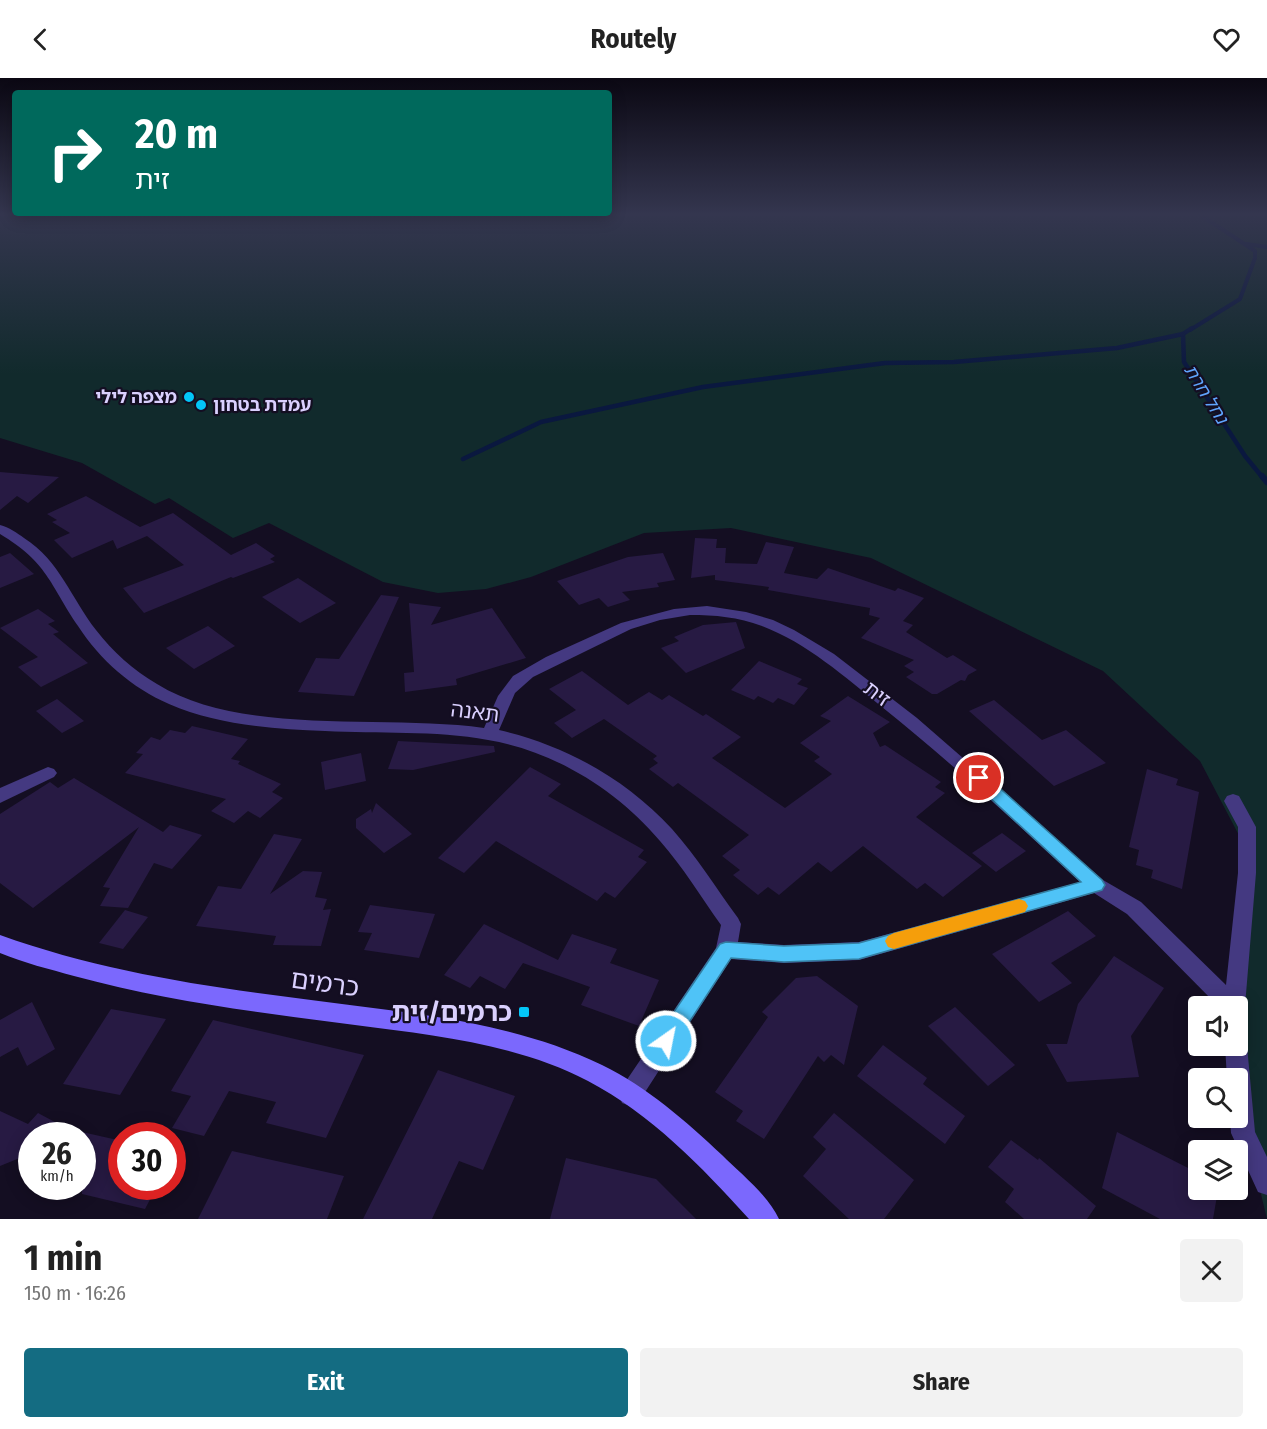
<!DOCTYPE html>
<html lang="en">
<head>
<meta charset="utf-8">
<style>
	:root { --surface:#fff; --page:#f2f2f2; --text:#222; --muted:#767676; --accent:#146c82 }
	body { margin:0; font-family:"Fira Sans Condensed","Noto Sans Hebrew",sans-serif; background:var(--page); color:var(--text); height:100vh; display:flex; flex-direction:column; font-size:22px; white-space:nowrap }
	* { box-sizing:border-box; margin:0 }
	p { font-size:20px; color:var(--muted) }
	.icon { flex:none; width:33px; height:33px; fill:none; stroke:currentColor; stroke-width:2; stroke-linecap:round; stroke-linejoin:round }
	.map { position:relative; height:1141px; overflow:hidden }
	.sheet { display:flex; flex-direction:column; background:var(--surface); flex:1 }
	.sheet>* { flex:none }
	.guide { position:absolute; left:12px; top:12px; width:600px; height:126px; border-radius:6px; box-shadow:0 3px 15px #0003; background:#00695c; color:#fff; overflow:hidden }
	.fabs { position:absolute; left:1188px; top:918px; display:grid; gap:12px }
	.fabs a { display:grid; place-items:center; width:60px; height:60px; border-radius:6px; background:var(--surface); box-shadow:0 3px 15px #0003; font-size:30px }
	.speed { position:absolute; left:18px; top:1044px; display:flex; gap:12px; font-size:30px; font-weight:700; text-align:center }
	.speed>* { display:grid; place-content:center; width:78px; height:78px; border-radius:50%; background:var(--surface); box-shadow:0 3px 15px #0003; line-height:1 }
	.speed small { font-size:15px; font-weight:400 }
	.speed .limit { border:9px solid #d22; background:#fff; color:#111 }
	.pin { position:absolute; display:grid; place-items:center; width:51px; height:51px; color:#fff; margin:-26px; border:3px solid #fff; border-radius:50%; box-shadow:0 2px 6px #0007 }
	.me { position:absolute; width:66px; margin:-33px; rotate:33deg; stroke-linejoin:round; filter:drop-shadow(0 0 4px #0008) }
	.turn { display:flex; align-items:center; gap:21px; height:126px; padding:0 24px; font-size:27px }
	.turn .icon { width:78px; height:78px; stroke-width:2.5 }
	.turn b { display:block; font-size:42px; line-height:51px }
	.round { display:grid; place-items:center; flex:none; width:63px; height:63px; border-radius:6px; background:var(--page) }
	.overview { display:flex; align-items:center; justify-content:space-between; height:102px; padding:0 24px }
	h1 { font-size:36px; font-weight:700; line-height:45px }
	.primary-button { display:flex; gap:12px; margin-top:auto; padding:12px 24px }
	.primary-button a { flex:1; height:69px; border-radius:6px; background:var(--accent); color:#fff; font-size:24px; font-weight:700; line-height:69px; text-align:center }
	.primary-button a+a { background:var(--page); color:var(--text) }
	header { display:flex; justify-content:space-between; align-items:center; height:78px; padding:0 24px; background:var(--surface); font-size:27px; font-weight:700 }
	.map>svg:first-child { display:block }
	.green { fill:#112a2c }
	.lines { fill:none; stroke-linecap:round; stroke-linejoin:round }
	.stream-far2 { stroke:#0a183f; stroke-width:4 }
	.stream-far1 { stroke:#0a183f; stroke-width:4.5 }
	.stream { stroke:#0a183f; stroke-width:6 }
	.building { fill:#271a43 }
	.street { fill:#443981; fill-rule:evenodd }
	.secondary { fill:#7b68fd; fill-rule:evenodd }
	.route { fill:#4fc3f7; stroke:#337fa1; stroke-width:1.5 }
	.slow { fill:#f59e0b }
	.poi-dot { fill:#03c6f7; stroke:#140e22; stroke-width:2 }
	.labels { text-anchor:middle; stroke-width:4.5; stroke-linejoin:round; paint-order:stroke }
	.far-water-label { font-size:18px; font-style:italic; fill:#5fa4fd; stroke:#140e22 }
	.far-poi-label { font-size:18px; font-weight:bold; fill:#dad0fe; stroke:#140e22; text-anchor:end }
	.street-label { font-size:21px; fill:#dad0fe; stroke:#140e22 }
	.near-street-label { font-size:26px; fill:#dad0fe; stroke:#140e22 }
	.near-poi-label { font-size:26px; font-weight:bold; fill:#dad0fe; stroke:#140e22; text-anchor:end }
</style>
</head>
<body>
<header><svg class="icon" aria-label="back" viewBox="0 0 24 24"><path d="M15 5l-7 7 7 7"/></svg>Routely<svg class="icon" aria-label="heart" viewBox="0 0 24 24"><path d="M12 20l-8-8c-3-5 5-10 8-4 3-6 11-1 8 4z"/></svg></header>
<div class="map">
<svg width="1267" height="1141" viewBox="0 0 1267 1141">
	<rect width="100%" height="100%" fill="#140e22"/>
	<path class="green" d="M0 136H1267V1141L1259 1108 1244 983 1234 847 1243 765 1200 683 1103 593 871 480 731 450 644 455 531 499 486 511 438 515 383 504 269 445 233 460 169 420 155 426 82 385 0 360Z"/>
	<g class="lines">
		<g class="stream-far2">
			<path d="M1246 166 1267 169"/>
			<path d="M1190 252 1240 221 1255 180V173L1199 136"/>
		</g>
		<g class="stream-far1">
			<path d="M1192 250 1183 256 1184 284 1245 378 1263 400"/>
			<path d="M463 381 541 344 703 309 885 285 954 284 1117 270 1183 256"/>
		</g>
		<path class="stream" d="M1262 398 1267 404"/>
	</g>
	<g class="building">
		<path d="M0 394 59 399 28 425 17 418 0 432Z"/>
		<path d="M86 418 140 449 173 435 231 477 256 465 275 478 270 481 275 484 233 500 231 499 144 535 123 510 184 487 147 458 117 471 113 462 72 480 54 462 70 455 52 444 57 442 47 436Z"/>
		<path d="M695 460 717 461 716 470H726L725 485 757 486 766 464 794 469 784 495 817 501 828 490 895 513 898 510 924 520 903 543 913 547 906 554 947 580 953 577 977 592 968 597 965 603 961 602 937 616H932L906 599 914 594 904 588 914 582 861 560 880 540 869 537 870 530 768 512 769 509 715 502V497L691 500Z"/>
		<path d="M10 475 34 496 0 510V479Z"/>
		<path d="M663 475 675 502 657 505 659 509 622 514 630 522 608 529 599 520 579 527 557 503 628 479Z"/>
		<path d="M298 500 336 525 300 545 262 519Z"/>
		<path d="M381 517 399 519 354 618 298 614 316 580 339 581Z"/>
		<path d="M409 525 441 529 431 547 492 530 526 580 456 601 457 607 405 614 404 595 414 594Z"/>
		<path d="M38 531 55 543 48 546 59 554 53 556 88 585 41 609 18 589 38 579 0 550Z"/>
		<path d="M736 544 745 570 686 595 661 570 679 563 674 559 703 547Z"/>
		<path d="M208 548 235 568 194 591 166 570Z"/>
		<path d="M759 583 802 601 797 606 808 610 794 627 778 620 773 625 758 618 754 622 731 612Z"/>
		<path d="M582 593 628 627 649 614 662 622 669 617 703 638 706 636 741 659 712 680 785 730 832 696 814 683 820 679 800 665 831 643 820 638 848 618 890 644 873 655 880 669 885 667 941 704 935 709 945 715 916 739 982 788 943 819 925 805 917 811 863 768 831 794 818 784 779 817 768 809 758 817 733 797 740 792 722 778 749 757 678 705 673 709 649 691 658 685 653 681 657 678 604 641 572 660 554 645 576 632 549 611Z"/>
		<path d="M57 621 84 643 62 655 36 633Z"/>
		<path d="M994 622 1042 662 1066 652 1106 685 1054 708 969 633Z"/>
		<path d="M192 648 248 661 231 681 240 683 238 686 281 706 272 714 283 720 260 740 248 733 234 745 211 733 226 721 125 695 143 676 136 675 151 659 160 662 170 652 185 655Z"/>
		<path d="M398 663 494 668 495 674 413 692 388 691Z"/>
		<path d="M361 675 366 703 325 712 321 684Z"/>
		<path d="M530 689 561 706 548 718 644 772 638 779 647 784 615 820 605 814 597 823 496 763 464 795 438 780Z"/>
		<path d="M1147 691 1178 701 1176 707 1199 714 1182 811 1151 800 1153 792 1136 787 1139 772 1129 769Z"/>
		<path d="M74 700 163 754 170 747 202 757 172 791 154 785 128 830 100 828 110 810 103 809 139 749 33 830 0 805V736L50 704 58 710Z"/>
		<path d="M376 725 412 756 384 775 356 750V741L371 731 372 735Z"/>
		<path d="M1002 755 1026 773 996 794 972 775Z"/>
		<path d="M274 756 302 761 270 816 303 793 322 794 315 819 327 821 323 832 331 831 321 868 273 867 276 858 196 848 218 808 241 811Z"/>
		<path d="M370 827 435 836 419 880 364 872 372 855 358 854Z"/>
		<path d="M125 832 148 839 123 871 99 865Z"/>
		<path d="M1068 833 1096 858 1051 885 1072 905 1039 924 992 876Z"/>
		<path d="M484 846 558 882 572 856 617 871 610 885 659 902 639 948 581 927 590 909 523 885 505 911 480 898 470 910 444 897Z"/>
		<path d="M1114 878 1164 910 1131 958 1139 999 1067 1004 1046 966H1067L1078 926Z"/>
		<path d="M817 898 858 928 844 987 831 977 824 984 818 978 764 1061 736 1043 743 1033 715 1014 768 939 762 934 796 900Z"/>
		<path d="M32 924 55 971 27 988 18 969 0 979V942Z"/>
		<path d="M955 929 1015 987 988 1008 928 948Z"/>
		<path d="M111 931 166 941 120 1017 63 1006Z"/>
		<path d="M213 942 364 977 326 1060 266 1045 276 1024 229 1013 204 1058 172 1050 191 1018 171 1013Z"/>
		<path d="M883 967 927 1000 923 1006 965 1038 945 1066 857 998Z"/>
		<path d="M438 992 515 1018 483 1092 459 1083 432 1141H363Z"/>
		<path d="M0 1033 28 1046 38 1035 81 1058H32V1075L0 1088Z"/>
		<path d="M834 1035 914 1102 884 1141H849L803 1098 826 1071 813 1059Z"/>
		<path d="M82 1054 122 1063V1108H157L145 1131 82 1116Z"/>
		<path d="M1117 1054 1198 1095V1112H1218L1213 1141H1160L1102 1110Z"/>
		<path d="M1011 1062 1038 1082 1039 1080 1096 1128 1087 1141H1024L1005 1124 1014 1111 988 1089Z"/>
		<path d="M232 1073 344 1098 327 1141H198Z"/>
		<path d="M566 1080 656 1101 696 1141H550Z"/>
	</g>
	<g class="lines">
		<g class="street">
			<path d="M0 447C9 449 17 455 24 460 60 483 71 520 96 552 113 574 133 592 157 606 243 659 385 636 484 650L498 618 513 598 546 579 621 545 674 531 707 528 746 534 773 542 794 552 834 576 917 640 1103 802 1141 824 1226 907 1238 795V749L1224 723 1227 718 1233 716 1239 718 1256 749V795L1245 928 1242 935 1238 936V928H1218L1127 836 1094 815 859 882 784 885 731 881 638 1025 630 1028 622 1025 619 1017 622 1009 716 870 721 847C701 819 683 789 660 763 617 712 554 673 488 662 434 652 379 656 325 653 273 651 217 647 169 626 132 610 100 582 78 548 49 505 48 485 0 456ZM690 537C715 537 738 539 762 548 807 565 845 599 882 629 951 684 1015 744 1080 804L859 864 784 867 738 864 741 846 738 840C716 810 697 779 672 751 626 701 565 667 499 652L515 615 533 599 631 551 660 542Z"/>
			<path d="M48 689 54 691 57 695 54 699 0 725V710Z"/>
			<path d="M1238 958 1244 961 1247 968 1255 1054 1267 1079V1117L1258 1114 1231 1055 1230 1040H1238V1000H1227L1225 968H1238Z"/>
		</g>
		<path class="secondary" d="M0 857C100 893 206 909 311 922 409 935 512 943 602 987 647 1009 686 1043 722 1077 740 1095 768 1117 779 1141H749C702 1089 651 1036 588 1003 518 966 433 957 355 947 261 935 166 923 74 898 49 891 24 885 0 875Z"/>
	</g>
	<linearGradient id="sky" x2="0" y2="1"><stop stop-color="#0b0813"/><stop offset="0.46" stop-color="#34364f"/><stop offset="1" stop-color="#34364f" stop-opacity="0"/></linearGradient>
	<rect width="1267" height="296" fill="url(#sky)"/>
	<path class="route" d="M979 694 984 696 1102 802 1105 807 1102 812 859 881 784 884 731 880 673 969 666 972 659 969 656 963 659 956 720 866 726 864 784 868 859 865 1081 804 973 704 971 700 973 696Z"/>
	<path class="slow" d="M1019 821 1025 823 1028 828 1025 834 894 871 888 869 885 863 888 858 894 855Z"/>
	<g class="poi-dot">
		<circle cx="189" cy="319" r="6"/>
		<circle cx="201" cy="327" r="6"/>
		<rect x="518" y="928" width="12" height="12" rx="3"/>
	</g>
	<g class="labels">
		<g class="far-water-label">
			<text transform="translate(1206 316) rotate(58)" y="6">נחל חרת</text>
		</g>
		<g class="far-poi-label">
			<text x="177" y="325">מצפה לילי</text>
			<text x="213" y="333" text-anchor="start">עמדת בטחון</text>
		</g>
		<g class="street-label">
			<text transform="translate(877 616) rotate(38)" y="7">זית</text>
			<text transform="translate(475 634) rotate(7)" y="7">תאנה</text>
		</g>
		<g class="near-street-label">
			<text transform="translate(325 905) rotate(8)" y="9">כרמים</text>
		</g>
		<g class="near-poi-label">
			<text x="512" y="943">כרמים/זית</text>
		</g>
	</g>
</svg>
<div class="fabs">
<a><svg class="icon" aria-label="sound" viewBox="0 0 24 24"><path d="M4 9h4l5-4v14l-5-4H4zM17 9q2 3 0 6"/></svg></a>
<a><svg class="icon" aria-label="search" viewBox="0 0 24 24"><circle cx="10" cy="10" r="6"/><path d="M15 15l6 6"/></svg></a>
<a><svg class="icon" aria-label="layers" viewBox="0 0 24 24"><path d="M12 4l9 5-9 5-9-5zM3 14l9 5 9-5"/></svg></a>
</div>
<div class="speed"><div>26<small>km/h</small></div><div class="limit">30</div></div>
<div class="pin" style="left:979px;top:700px;background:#d93025"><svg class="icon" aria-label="arrive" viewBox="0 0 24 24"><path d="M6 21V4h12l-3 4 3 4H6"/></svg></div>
<svg class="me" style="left:666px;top:963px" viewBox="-20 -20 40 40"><circle r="17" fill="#4fc3f7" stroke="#fff" stroke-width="3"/><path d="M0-11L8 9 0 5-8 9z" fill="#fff"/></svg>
<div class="guide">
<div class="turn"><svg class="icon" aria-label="right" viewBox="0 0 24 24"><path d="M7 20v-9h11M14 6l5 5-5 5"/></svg><div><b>20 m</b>זית</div></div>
</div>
</div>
<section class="sheet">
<div class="overview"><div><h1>1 min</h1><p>150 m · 16:26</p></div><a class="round"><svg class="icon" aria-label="close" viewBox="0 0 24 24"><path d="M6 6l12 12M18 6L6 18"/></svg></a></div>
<div class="primary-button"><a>Exit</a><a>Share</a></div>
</section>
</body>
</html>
